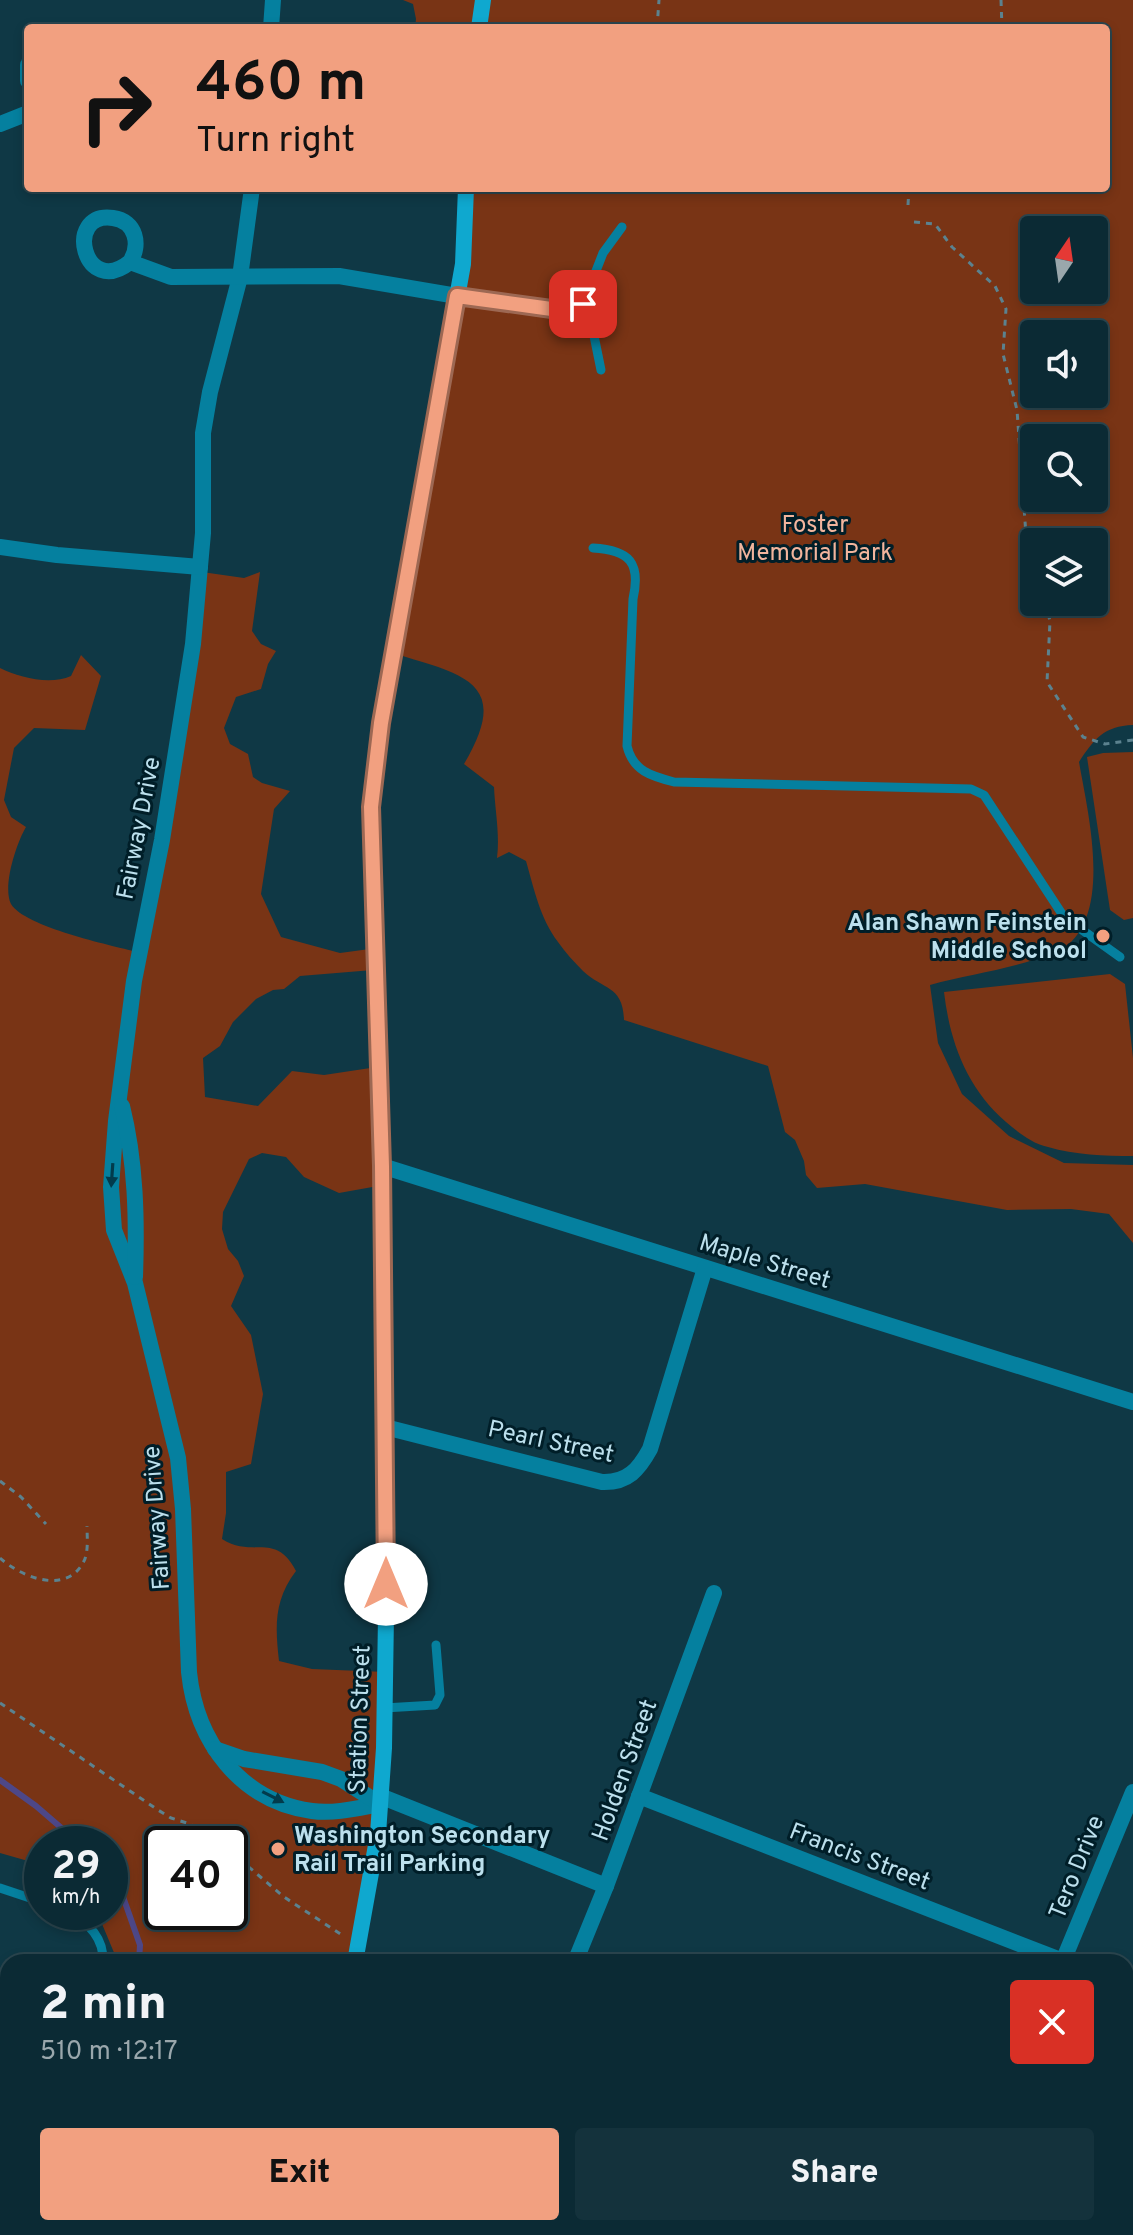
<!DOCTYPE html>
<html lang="en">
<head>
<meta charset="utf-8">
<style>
	:root { --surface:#0b2a34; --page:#14323c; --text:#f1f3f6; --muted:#9aa7ac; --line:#2b464f; --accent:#f2a080 }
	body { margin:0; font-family:Overpass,sans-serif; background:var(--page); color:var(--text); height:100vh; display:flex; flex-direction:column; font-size:30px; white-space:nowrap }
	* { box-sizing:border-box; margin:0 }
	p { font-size:26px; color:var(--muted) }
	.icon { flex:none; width:44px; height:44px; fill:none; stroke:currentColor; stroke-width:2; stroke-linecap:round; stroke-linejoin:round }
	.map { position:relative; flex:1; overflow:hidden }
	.sheet { position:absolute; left:0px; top:1954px; width:1134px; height:282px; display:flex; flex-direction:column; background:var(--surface); border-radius:24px 24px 0 0; box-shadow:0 4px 12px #0003,0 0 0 2px var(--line) }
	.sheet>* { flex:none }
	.guide { position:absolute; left:24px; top:24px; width:1086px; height:168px; border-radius:8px; box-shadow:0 4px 12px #0003,0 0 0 2px var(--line); background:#f2a080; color:#111; overflow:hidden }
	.needle { width:52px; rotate:13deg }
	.buttons { position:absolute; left:1020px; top:216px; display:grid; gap:16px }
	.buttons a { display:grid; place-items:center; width:88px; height:88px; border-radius:8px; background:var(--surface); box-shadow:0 4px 12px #0003,0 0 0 2px var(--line); font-size:40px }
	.speed { position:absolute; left:24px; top:1826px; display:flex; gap:16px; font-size:40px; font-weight:700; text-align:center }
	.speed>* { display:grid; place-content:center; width:104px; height:104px; border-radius:50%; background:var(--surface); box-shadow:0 4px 12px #0003,0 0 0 2px var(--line); line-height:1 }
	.speed small { font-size:20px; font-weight:400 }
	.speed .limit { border:4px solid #111; border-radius:12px; background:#fff; color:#111 }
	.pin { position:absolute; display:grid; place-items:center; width:68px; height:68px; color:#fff; margin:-34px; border-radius:16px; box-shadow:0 4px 12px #0006 }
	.me { position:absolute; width:88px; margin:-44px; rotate:0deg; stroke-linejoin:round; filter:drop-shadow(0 0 6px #0008) }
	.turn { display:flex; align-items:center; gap:28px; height:168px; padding:0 40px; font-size:36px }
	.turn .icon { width:104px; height:104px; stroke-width:2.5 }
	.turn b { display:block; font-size:56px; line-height:68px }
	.round { display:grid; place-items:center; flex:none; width:84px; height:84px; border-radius:8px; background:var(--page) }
	.overview { display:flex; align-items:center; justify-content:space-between; height:136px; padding:0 40px }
	h1 { font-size:48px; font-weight:800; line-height:60px }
	.action { display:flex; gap:16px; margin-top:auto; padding:16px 40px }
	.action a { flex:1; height:92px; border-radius:8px; background:var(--accent); color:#111; font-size:32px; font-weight:800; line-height:92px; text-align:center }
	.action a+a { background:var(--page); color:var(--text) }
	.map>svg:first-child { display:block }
	.green { fill:#793415; fill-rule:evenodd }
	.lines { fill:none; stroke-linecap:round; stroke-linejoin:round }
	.stream { stroke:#4d4787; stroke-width:6 }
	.path { stroke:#5b828f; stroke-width:3; stroke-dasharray:6 6; stroke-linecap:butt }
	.lane { stroke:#05809f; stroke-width:9 }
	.street { stroke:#05809f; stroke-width:16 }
	.secondary { stroke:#0fa8cf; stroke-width:16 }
	.oneway { fill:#023b4c }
	.route-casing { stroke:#9d6853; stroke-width:20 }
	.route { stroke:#f2a080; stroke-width:14 }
	.poi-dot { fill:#f2a080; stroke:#001e28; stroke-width:3 }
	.labels { text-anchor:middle; stroke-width:6; stroke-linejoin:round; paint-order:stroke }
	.park-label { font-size:24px; fill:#f2b59d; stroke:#001e28 }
	.street-label { font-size:24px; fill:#bce0ed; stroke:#001e28 }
	.poi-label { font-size:24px; font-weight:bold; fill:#bce0ed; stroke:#001e28; text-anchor:end }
</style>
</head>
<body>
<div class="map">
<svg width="1133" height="2235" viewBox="0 0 1133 2235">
	<rect width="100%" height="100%" fill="#0f3845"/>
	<g class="green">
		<path d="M403 0H1133V725C1104 726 1094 739 1079 762 1088 814 1115 920 1059 951 1053 955 1043 956 1036 959 1001 971 965 975 930 985L938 1043 962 1094 1009 1136 1064 1163 1133 1165V1243L1109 1214 1071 1209 1007 1210 865 1184 817 1188 806 1175 804 1161 795 1140 785 1132 768 1066 624 1020C623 985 603 990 583 971 574 962 565 952 558 942 540 918 534 889 526 861L509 852 497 858C500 834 495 811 494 787L464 764C512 683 465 675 396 654L467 188H1106V28H415L416 19 413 4ZM1034 230H1094V290H1034ZM1034 334H1094V394H1034ZM1034 438H1094V498H1034ZM1034 542H1094V602H1034Z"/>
		<path d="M202 572 244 578 260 572 252 631 261 644 276 651 268 664 261 689 236 697 224 728 230 744 248 754 253 777 262 783 290 791 274 809 261 894 281 937 340 953 377 948 373 970 300 976 284 989 273 990 256 999 233 1022 220 1046 203 1058 205 1097 258 1106 292 1071 324 1075 377 1067 378 1186 339 1193 304 1177 286 1157 262 1153 249 1159 223 1212 222 1229 228 1249 238 1261 244 1276 231 1306 251 1335 263 1394 251 1464 226 1472V1513L222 1539C253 1559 275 1531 296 1571 274 1600 275 1626 279 1661L312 1669 386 1672 382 1798 356 1962H114L115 1955 97 1912H110V1844H42V1865L0 1853V668C20 678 50 685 71 676L81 655 101 676 85 730 34 728 14 748 4 800 11 817 26 827C17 842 2 886 11 904 25 927 110 945 137 952ZM162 1844H230V1912H162Z"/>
		<path d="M1133 752V918L1124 920 1110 910 1087 757 1103 753Z"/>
		<path d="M1110 974 1125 984 1133 1058V1156C1104 1156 1075 1155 1048 1147 1031 1143 1019 1133 1006 1122 967 1088 950 1043 944 992Z"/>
	</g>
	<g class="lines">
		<g class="stream">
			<path d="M0 1780 36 1806 80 1844"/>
			<path d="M110 1869 115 1874 140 1945 139 1962"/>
		</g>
		<g class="path">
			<path d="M1001 0 1002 28"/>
			<path d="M657 28 659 0"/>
			<path d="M837 188 843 198"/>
			<path d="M908 205 909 188"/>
			<path d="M914 222 935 224 952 247 995 286 1006 309 1003 354 1017 410 1026 535 1034 563"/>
			<path d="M1045 602 1050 621 1047 682 1083 737 1105 744 1133 740"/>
			<path d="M0 1481 21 1497 46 1524"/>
			<path d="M0 1558C21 1577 65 1595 83 1563 89 1553 87 1537 87 1526"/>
			<path d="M0 1703 158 1810 171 1818 190 1824 220 1844"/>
			<path d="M230 1851 284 1897 342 1935"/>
			<path d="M769 2228 780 2235"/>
		</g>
		<g class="lane">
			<path d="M457 296 566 311 583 304 603 253 622 227"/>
			<path d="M583 304 592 326 601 370"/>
			<path d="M593 548C630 550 641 563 633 599L627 746C633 771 651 776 674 782L971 789 984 795 1064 917 1120 957"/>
			<path d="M384 1708 435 1705 440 1695 436 1645"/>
			<path d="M0 1888 42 1902"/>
			<path d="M70 1912C89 1924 104 1938 103 1962"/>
			<path d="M38 2235 40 2228"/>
		</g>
		<g class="street">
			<path d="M271 28 273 0"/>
			<path d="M28 65V81"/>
			<path d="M0 124 28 113"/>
			<path d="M252 188 240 277 210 392 203 433V533L193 644 162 840 134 981 116 1121 111 1187 114 1230 135 1283 178 1458 183 1509 189 1672C196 1741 240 1801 312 1811 335 1814 358 1808 380 1804"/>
			<path d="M130 262C84 299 63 211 113 218 136 221 141 245 130 262L171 277 339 276 457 296"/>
			<path d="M0 547 57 555 200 567"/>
			<path d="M122 1106C136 1162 137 1220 135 1277"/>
			<path d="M382 1166 1133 1402"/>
			<path d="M385 1427 602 1482C628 1483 639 1469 650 1449L705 1268"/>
			<path d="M215 1749 244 1759 322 1772 341 1779 380 1804"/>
			<path d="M380 1796 606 1886"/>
			<path d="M639 1796 1063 1961 1133 1792"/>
			<path d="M575 1962 606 1886 714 1593"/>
			<path d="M428 2235 433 2228"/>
		</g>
		<g class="secondary">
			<path d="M479 28 483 0"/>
			<path d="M355 1962 378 1834 384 1748 386 1615 382 1166 371 807 381 723 463 264 466 188"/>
			<path d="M305 2235 307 2228"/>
		</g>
	</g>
	<defs><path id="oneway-solid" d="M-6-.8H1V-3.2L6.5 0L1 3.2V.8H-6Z" transform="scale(2)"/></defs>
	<g class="oneway">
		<use href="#oneway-solid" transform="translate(112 1175) rotate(94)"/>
		<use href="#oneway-solid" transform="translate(273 1797) rotate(27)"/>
	</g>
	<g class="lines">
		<g class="route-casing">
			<path id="route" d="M386 1584 382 1166 371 807 381 723 457 296 566 311 583 304"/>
		</g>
		<use href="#route" class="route"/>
	</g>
	<g class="poi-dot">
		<circle cx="1103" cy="936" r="8"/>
		<circle cx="278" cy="1849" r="8"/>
	</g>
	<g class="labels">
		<g class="park-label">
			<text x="815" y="532">Foster<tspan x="815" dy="28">Memorial Park</tspan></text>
		</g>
		<g class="street-label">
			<text transform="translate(138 828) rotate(-79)" y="8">Fairway Drive</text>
			<text transform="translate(765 1261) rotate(17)" y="8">Maple Street</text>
			<text transform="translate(551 1441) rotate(12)" y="8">Pearl Street</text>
			<text transform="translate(156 1518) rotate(-94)" y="8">Fairway Drive</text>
			<text transform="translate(359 1719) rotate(-88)" y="8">Station Street</text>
			<text transform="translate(624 1770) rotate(-70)" y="8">Holden Street</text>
			<text transform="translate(860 1856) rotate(21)" y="8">Francis Street</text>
			<text transform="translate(1076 1867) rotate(-68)" y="8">Tero Drive</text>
		</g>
		<g class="poi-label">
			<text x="1087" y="930">Alan Shawn Feinstein<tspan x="1087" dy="28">Middle School</tspan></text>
			<text x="294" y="1843" text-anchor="start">Washington Secondary<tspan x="294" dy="28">Rail Trail Parking</tspan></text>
		</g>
	</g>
</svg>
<div class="buttons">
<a><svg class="needle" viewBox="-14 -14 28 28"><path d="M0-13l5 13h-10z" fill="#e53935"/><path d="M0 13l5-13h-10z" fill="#9aa7ac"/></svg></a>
<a><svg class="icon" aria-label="sound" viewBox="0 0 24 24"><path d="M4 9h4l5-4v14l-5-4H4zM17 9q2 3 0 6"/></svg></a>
<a><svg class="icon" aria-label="search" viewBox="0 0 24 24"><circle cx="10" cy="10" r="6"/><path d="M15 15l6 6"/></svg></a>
<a><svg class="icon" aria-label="layers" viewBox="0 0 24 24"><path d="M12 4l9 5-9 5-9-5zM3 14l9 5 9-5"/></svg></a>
</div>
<div class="speed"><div>29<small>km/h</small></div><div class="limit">40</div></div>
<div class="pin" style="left:583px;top:304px;background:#d93025"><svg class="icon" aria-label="arrive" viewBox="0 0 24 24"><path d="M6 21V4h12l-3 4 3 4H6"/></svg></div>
<svg class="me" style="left:386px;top:1584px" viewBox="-20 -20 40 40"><circle r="19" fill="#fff"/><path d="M0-13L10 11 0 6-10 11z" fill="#f2a080"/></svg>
<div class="guide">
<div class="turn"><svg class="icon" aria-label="right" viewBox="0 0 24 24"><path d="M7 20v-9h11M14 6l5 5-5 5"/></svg><div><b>460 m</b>Turn right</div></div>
</div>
<section class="sheet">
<div class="overview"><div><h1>2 min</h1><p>510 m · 12:17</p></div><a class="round" style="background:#d93025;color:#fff"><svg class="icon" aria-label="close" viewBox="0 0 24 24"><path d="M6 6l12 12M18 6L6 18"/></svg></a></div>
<div class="action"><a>Exit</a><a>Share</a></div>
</section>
</div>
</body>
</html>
